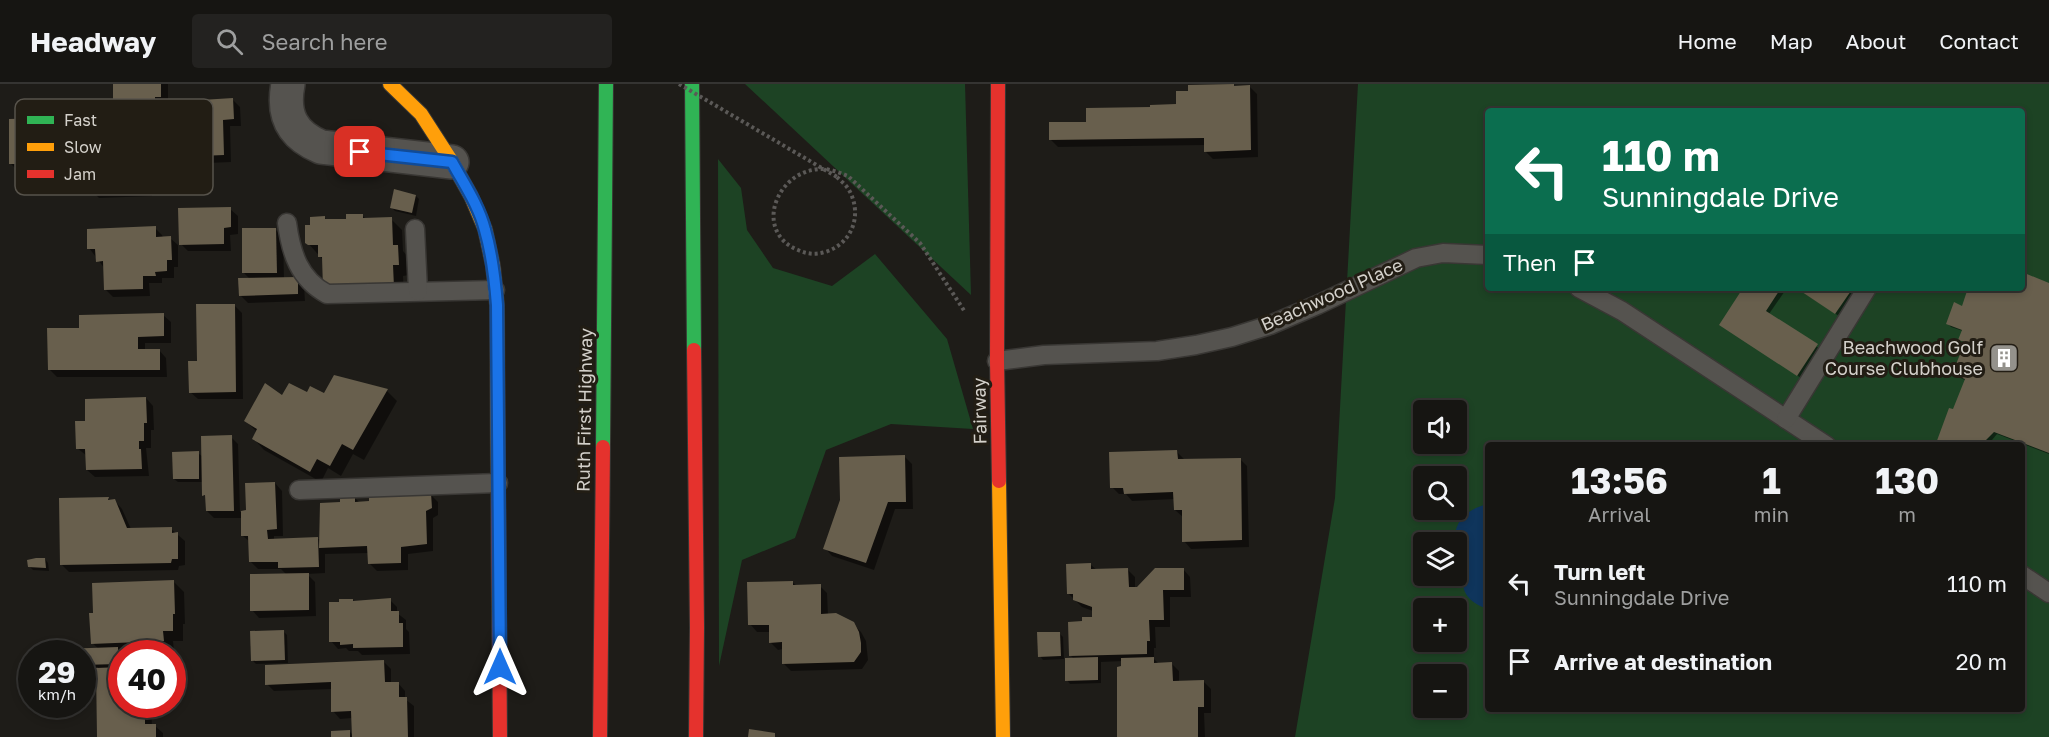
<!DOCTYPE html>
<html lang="en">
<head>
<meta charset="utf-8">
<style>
	:root { --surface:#161512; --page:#232220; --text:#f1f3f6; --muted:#9e9f9f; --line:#353432 }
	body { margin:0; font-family:"Golos Text",sans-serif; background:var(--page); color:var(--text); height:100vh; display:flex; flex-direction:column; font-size:22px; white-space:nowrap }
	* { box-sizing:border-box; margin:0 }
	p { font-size:20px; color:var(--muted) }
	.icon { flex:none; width:33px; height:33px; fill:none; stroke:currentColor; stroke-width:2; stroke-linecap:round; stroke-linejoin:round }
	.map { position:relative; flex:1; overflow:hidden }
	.side { position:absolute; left:1485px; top:358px; width:540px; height:270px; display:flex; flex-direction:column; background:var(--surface); border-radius:6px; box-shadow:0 3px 9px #0003,0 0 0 2px var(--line) }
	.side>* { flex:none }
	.banner { position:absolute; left:1485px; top:24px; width:540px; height:183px; border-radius:6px; box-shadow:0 3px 9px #0003,0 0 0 2px var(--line); background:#0b6e4f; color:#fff; overflow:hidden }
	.buttons { position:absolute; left:1413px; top:316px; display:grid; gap:12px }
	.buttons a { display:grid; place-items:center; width:54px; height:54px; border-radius:6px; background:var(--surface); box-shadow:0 3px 9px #0003,0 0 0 2px var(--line); font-size:30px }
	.speed { position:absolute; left:18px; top:556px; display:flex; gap:12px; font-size:30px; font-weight:700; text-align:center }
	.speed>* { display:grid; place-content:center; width:78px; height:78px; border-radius:50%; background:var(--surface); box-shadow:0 3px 9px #0003,0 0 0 2px var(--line); line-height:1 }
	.speed small { font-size:15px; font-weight:400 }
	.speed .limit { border:9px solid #d22; background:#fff; color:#111 }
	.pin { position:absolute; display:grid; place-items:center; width:51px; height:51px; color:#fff; margin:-26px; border-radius:12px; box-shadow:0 3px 9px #0006 }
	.me { position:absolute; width:66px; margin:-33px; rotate:0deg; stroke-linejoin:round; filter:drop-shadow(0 0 4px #0008) }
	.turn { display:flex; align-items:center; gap:21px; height:126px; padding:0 18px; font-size:27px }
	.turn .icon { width:78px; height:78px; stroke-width:2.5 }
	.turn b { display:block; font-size:42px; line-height:51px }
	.then { display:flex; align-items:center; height:57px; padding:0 18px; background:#0003; gap:12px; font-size:22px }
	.eta { display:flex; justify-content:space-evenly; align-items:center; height:102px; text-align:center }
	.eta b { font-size:36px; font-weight:700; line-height:42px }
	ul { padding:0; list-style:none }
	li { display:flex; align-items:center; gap:18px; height:78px; padding:0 18px }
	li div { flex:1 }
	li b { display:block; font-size:22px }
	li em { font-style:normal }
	header { display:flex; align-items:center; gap:36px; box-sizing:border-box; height:84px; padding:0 30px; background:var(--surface); border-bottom:2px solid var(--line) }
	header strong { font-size:28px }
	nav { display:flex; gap:33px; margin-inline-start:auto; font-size:21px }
	.search { width:420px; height:54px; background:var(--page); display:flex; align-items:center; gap:15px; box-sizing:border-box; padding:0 21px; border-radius:6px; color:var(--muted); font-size:22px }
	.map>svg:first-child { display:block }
	.green { fill:#1d4324; fill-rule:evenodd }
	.water { fill:#0f355c }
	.shadow { fill:#0007 }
	.building { fill:#685f4d }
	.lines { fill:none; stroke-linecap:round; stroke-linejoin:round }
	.lane-casing { stroke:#393734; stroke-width:21 }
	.street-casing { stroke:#393734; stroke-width:36 }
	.fast-casing { stroke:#393734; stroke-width:16 }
	.slow-casing { stroke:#393734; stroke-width:16 }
	.jam-casing { stroke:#393734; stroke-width:16 }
	.path { stroke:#5b5957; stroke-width:4; stroke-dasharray:3 3; stroke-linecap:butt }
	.lane { stroke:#55534f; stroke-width:18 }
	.street { stroke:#55534f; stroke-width:33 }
	.fast { stroke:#30b455; stroke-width:14 }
	.slow { stroke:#ff9f0a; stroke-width:14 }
	.jam { stroke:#e5322d; stroke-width:14 }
	.path-bridge { stroke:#5b5957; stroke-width:4; stroke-dasharray:3 3; stroke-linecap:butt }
	.route-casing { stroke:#114b97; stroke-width:15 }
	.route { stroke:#1a73e8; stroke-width:10 }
	.labels { text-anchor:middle; stroke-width:6; stroke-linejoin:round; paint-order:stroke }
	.street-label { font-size:18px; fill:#d4d1cb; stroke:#221d14 }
	.poi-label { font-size:18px; fill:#d4d1cb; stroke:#221d14; text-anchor:end }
	.key { fill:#221d14; stroke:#57534b; stroke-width:1.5 }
	.key-label { font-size:16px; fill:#d4d1cb }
</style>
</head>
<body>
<header>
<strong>Headway</strong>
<div class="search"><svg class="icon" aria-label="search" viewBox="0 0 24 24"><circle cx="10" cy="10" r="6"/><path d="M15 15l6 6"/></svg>Search here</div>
<nav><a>Home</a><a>Map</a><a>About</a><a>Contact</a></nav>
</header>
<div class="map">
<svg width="2049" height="653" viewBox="0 0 2049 653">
	<rect width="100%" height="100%" fill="#1e1c18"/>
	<g class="green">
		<path d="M745 0H965L971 211Z"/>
		<path d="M1358 0H2049V653H1295L1335 414ZM1488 27H2022V204H1488ZM1424 327H1456V360H1424ZM1488 362H2022V626H1488ZM1424 393H1456V426H1424ZM1424 459H1456V492H1424ZM1424 525H1456V558H1424ZM1424 591H1456V624H1424Z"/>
		<path d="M718 75 741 104 747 146 773 184 832 202 875 170 947 255 973 345 891 340 826 366 795 454 742 476 719 582Z"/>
	</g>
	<path class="water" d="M1488 420V525C1476 521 1464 514 1463 500 1462 494 1463 487 1462 481 1460 472 1455 463 1455 454 1455 434 1471 424 1488 420Z"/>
	<g class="shadow">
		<path d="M114 0H168V20H162V25L122 26 115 19Z"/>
		<path d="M1233 1 1235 3H1250L1257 10 1258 73 1213 75 1206 68V61L1058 63 1050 55 1088 39 1151 24 1177 22Z"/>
		<path d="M233 16 240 23 241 42H230L231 78 185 80 177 72 204 37Z"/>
		<path d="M45 36 53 43V87H18L11 80Z"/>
		<path d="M154 36 162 43V58H165L172 66 173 92H152V112L99 114 91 106V87L87 83V69H72L64 62Z"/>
		<path d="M416 112 419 115 416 132 395 127 392 124Z"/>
		<path d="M230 125 238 132V150L230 151 231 167H188L181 160Z"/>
		<path d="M363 132 366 135H391L402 146 403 167 408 173 409 191 403 192 404 213 324 177 307 158 311 143 324 133 327 136H348Z"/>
		<path d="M155 144 162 151 163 154H170L178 161V183H174V194H162V199H149L150 212 113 213 105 205V185L89 164Z"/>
		<path d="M276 146 283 153 284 195H297L304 202 305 217 248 219 240 211 251 196 244 189Z"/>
		<path d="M2022 190 2049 200V370L1997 350 1987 362H1937L1954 327 1966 297 1954 290 1966 260 1960 255 1963 247 1951 243 1947 239 1963 224 1985 211 1988 204H2022Z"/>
		<path d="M1745 204H1787L1769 230 1820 265 1801 294 1721 241Z"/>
		<path d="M1796 204H1858L1839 232Z"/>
		<path d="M234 221 242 229 243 315H198L190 308 199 279Z"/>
		<path d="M163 231 171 238V259H145V267L159 266 166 274 167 293H57L49 285 81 245Z"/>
		<path d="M387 307 397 317 364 376 353 370 341 392 328 384 321 398 264 366 254 355 256 347 246 337 283 313Z"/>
		<path d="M146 314 153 322 154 346H151V364H146L149 392 95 393 87 386V372L77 364 87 338Z"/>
		<path d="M231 353 238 360 240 428H248L275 399 282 407 283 452H274V456L320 455 341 420 355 414 360 419 431 411 438 418V431L433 434V467L408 470V486L377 487 369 479V469L325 470V489L307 490 315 498 316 532 259 534 252 526 287 491 281 485H258L250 477V458L243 452V434H214L207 427V414L204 411 203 398H178L174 395 198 369 203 373Z"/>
		<path d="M1177 368 1184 375H1240L1247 382 1249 463 1191 465 1184 457V434L1175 426V415L1132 417 1126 410H1119L1112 403Z"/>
		<path d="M905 373 912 380 913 425H895L874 486 832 472 825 464Z"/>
		<path d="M108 414 111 417H115L122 425 131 445H171L185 457V481L179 482 178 486 69 488 61 480Z"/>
		<path d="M45 475 48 479 49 487 33 486 29 482Z"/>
		<path d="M1091 481 1097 486H1128L1135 493V505L1183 485 1190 493 1191 513H1170V543H1155L1156 564H1154V575L1159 580H1172L1179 587V598H1204L1211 605V629H1204L1205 653H1119L1123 577 1101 578V599L1070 600 1067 596 1074 575 1070 571 1084 539 1094 535 1093 527 1082 523 1068 509Z"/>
		<path d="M173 497 184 508 185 540H183V557H173L174 567 120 569 122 621H162L151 622 152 642H155L163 649V653H98V583L82 584V570H64L99 565 92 559Z"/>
		<path d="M792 498 797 502H820L827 509 828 531 853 540 861 548 866 557 868 576 862 585 791 587 783 579V565L778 566 770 558V548H757L750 540Z"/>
		<path d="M353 516 355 519 390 516 397 523V529L406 536V545L409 548 410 570 362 571 358 567H349L346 564 338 565 331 557Z"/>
		<path d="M284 548 287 551 288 579 256 580 252 576Z"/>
		<path d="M1059 549 1063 553 1064 575 1043 576 1040 572Z"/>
		<path d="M383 577 391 585V599H398L405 607V615L414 622V653H333L350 648 353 651 352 634 340 635 333 627 332 605 274 607 267 600Z"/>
	</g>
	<g class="building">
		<path d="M113 0H161V13H155V18L113 19Z"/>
		<path d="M1234 0V2L1250 1 1251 66 1204 68V54L1049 56V38H1086V24L1150 23V21L1176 20V7H1188V1Z"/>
		<path d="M233 14 234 35 223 36 224 71 176 73 175 37 203 36 201 16Z"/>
		<path d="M46 34V80H9V35Z"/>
		<path d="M394 105 416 111 412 129 390 124Z"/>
		<path d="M231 123V143L224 144V160L179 161 178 124Z"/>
		<path d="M346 130H363V134L392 133 393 161H398L399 181H393L394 203 323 204 322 173H318V161H308L305 159V141H310V133L325 132V135H346Z"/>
		<path d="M156 142V153L171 152 172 176H167V187L155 188 156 192H143V205L104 206 103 177 96 178 95 165H87V145Z"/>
		<path d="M242 144H276L277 189H242Z"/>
		<path d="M2022 188 2049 199V369L1994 348 1980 362H1935L1949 324 1953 325 1965 295 1952 290 1965 258 1958 256 1962 246 1946 240 1954 218 1962 222 1968 204 1984 209 1986 204H2022Z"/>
		<path d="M298 193V210L239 212 238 194Z"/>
		<path d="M1743 204H1781L1766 227 1818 260 1797 292 1719 241Z"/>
		<path d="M1796 204H1853L1835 230Z"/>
		<path d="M196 220H235L236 308 189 309 188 277H197Z"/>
		<path d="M164 229V252L138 253V265H160V286H48L47 244H79V231Z"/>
		<path d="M334 291 388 305 353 366 342 360 330 382 317 375 310 388 252 355 257 345 244 337 265 299 282 311 289 299 307 308 310 302 324 309Z"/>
		<path d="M146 313 147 339H144V357H139V365H141L142 385 86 386 85 365H76L75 337H85V315Z"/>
		<path d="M232 351 234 427H206L205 411 202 412 201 352Z"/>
		<path d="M1177 366 1178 375 1241 374 1242 456 1182 458V426H1174L1173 408 1124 410 1123 404H1110L1109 368Z"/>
		<path d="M199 367V395H173L172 368Z"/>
		<path d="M905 371 906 418H888L866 479 823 465 840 416 839 373Z"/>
		<path d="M275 398 277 445 267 446 268 455 318 453 319 483 278 484V478H249L248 452H241V427L246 426 245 399Z"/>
		<path d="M369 408 431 409 432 424 426 427 427 460 401 463V479L368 480 367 462 319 464 320 419 340 418V413L355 412V418L369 417Z"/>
		<path d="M109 413 108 416 115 415 127 444 172 443V449L178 448V475H172L171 479 60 481 59 414Z"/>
		<path d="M36 474H45L46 484 28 483 27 476Z"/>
		<path d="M1091 479V485L1128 484 1129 503H1137L1155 484H1184V506H1163L1164 536H1149L1150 557H1147V570L1069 572 1068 538 1082 537V533H1092V523L1073 516V510H1067L1066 480Z"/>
		<path d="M309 489V526L250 527V490Z"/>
		<path d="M174 496 175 530H173V547H163L164 557 91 560 89 529H93L92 499Z"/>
		<path d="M793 497V501L821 500V530L836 529 854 538 859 548 861 559V568L854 578 782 580V558L769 559V541H748L747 498Z"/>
		<path d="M391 514V527H399V539H403V563L353 564V560L340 561V558H329V518H339V515H353V517Z"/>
		<path d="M284 546 285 576 251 577 250 547Z"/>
		<path d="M1037 548H1060L1061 572 1038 573Z"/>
		<path d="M118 563V580L82 581V570H62V565Z"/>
		<path d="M1098 573V596L1065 597V574Z"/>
		<path d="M1154 573V579L1172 578 1173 597 1204 596V623H1198V653H1117V583L1121 582V574Z"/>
		<path d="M384 576 385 598H399V613H407L408 653H352L351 627 331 628V598L265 601V581Z"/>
		<path d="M122 583V621H145V640H156V653H97L96 584Z"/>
		<path d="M749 645 775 649V653H748Z"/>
		<path d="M350 646V653H331V647Z"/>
	</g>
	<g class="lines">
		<g class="lane-casing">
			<g id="lane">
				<path d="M287 139C291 169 299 195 327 210L495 206"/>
				<path d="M415 145 418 207"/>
				<path d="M1579 204 1622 227 1827 362"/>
				<path d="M997 277 1044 271 1157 267 1196 261 1232 253 1270 241 1317 221 1416 174 1443 169 1488 171"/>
				<path d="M1786 335 1867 204"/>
				<path d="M299 406 498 399"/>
				<path d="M2022 491 2049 509"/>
			</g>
		</g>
		<g class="street-casing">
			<path id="street" d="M288 0C282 31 292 51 321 63L452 78"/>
		</g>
		<g class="fast-casing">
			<g id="fast">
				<path d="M692 0 694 266"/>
				<path d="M603 363 606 0"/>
			</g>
		</g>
		<g class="slow-casing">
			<g id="slow">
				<path d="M390 0 421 30 452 78 471 112 485 145 493 182 497 221 498 393"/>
				<path d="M999 397 1003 653"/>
			</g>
		</g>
		<g class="jam-casing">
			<g id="jam">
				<path d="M998 0 997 277 999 397"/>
				<path d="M694 266 697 543 696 653"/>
				<path d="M498 393 500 653"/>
				<path d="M600 653 603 363"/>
			</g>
		</g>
		<path class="path" d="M837 93C841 97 846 101 849 106 863 131 852 160 825 168 815 171 807 170 798 166 752 147 777 85 822 85 831 85 840 89 848 92L920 159 965 228"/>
		<use href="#lane" class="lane"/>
		<use href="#street" class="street"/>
		<use href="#fast" class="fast"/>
		<use href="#slow" class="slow"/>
		<use href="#jam" class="jam"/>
		<path class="path-bridge" d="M679 0 837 93"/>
	</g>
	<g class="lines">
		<g class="route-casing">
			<path id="route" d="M360 68 452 78C464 100 479 122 485 146 492 170 495 196 497 221L500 583"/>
		</g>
		<use href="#route" class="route"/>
	</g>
	<defs>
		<g id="building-square" transform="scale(1.5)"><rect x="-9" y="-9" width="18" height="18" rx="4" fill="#94928c" stroke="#221d14"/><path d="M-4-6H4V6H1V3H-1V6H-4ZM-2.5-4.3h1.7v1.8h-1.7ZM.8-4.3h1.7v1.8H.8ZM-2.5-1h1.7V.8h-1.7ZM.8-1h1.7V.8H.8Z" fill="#fff"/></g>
	</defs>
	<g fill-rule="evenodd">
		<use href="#building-square" x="2004" y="274"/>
	</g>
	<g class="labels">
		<g class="street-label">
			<text transform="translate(1332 211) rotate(-24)" y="6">Beachwood Place</text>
			<text transform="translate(585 326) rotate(-89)" y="6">Ruth First Highway</text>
			<text transform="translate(980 327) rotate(-91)" y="6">Fairway</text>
		</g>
		<g class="poi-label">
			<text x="1983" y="270">Beachwood Golf<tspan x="1983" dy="21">Course Clubhouse</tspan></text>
		</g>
	</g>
	<rect x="15" y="15" width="198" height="96" rx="9" class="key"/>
	<rect x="27" y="32" width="27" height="8" fill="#30b455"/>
	<rect x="27" y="59" width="27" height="8" fill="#ff9f0a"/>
	<rect x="27" y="86" width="27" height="8" fill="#e5322d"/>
	<g class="key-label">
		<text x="64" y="42">Fast</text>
		<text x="64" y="69">Slow</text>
		<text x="64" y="96">Jam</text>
	</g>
</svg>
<div class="buttons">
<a><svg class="icon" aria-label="sound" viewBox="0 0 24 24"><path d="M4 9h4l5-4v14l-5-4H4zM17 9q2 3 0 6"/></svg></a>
<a><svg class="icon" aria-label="search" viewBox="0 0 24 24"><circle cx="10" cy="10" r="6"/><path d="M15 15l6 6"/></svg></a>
<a><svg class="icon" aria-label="layers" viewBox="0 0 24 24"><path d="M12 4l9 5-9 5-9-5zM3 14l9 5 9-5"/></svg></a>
<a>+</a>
<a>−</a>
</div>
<div class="speed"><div>29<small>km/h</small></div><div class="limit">40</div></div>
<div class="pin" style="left:360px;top:68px;background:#d93025"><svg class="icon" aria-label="arrive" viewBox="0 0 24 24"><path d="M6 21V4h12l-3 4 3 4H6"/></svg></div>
<svg class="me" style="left:500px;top:583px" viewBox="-20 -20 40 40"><path d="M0-17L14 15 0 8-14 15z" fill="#1a73e8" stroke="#fff" stroke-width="4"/></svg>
<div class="banner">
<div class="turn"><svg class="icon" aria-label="left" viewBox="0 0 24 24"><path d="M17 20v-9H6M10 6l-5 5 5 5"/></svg><div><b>110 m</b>Sunningdale Drive</div></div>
<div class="then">Then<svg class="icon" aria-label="arrive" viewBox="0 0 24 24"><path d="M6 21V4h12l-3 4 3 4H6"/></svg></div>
</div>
<section class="side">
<div class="eta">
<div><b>13:56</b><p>Arrival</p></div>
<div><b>1</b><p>min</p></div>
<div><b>130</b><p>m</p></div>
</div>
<ul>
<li><svg class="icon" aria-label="left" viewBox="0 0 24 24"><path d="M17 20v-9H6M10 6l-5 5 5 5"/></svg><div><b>Turn left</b><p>Sunningdale Drive</p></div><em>110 m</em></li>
<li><svg class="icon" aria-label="arrive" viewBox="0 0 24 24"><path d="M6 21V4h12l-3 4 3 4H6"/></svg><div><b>Arrive at destination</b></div><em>20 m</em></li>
</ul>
</section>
</div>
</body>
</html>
